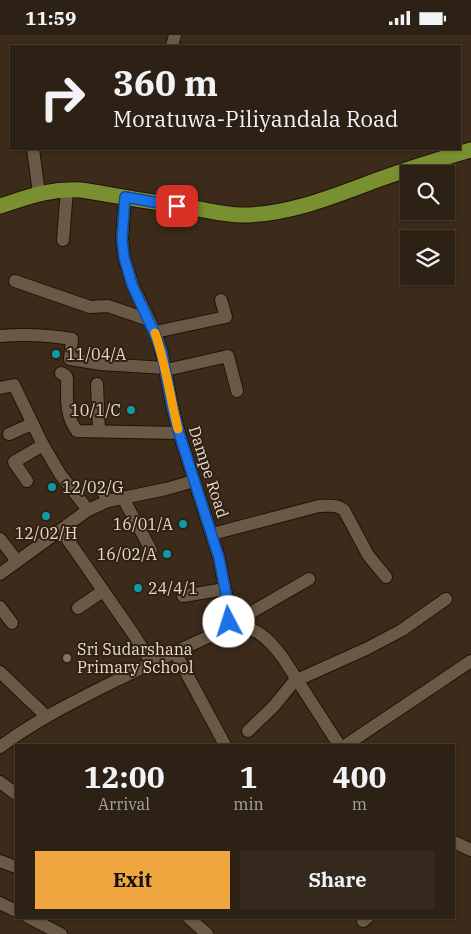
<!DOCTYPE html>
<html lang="en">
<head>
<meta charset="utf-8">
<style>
	:root { --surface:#2d2014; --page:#35281d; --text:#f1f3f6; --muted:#a7a3a0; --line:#483e34; --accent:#f0a63e }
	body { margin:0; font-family:"IBM Plex Serif",serif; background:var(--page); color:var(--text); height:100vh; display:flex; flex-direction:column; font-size:19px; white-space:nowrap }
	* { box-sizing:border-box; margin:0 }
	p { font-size:16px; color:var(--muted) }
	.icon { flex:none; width:28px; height:28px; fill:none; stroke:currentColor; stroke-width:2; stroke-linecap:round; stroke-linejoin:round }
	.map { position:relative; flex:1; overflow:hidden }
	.panel { position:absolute; left:15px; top:709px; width:440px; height:175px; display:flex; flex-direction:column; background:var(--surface); border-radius:0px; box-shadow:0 1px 4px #0004,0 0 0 1px var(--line) }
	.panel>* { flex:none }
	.top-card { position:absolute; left:10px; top:10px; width:451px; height:105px; border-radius:0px; box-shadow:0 1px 4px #0004,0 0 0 1px var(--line); background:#2d2014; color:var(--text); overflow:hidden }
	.buttons { position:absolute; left:400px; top:130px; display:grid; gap:10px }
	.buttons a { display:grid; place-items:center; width:55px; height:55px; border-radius:0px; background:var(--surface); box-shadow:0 1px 4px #0004,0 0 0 1px var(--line); font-size:25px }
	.pin { position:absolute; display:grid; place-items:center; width:42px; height:42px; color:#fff; margin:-21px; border-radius:10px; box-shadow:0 2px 8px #0006 }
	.me { position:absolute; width:55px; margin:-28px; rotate:355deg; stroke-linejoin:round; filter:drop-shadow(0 0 4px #0008) }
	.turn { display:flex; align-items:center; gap:18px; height:105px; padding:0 20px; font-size:22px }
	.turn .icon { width:65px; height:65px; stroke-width:2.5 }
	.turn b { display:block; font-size:35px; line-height:42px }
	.eta { display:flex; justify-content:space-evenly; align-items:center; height:85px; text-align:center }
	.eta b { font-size:30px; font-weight:700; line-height:35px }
	.primary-button { display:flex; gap:10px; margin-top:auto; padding:10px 20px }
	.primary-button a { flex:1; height:58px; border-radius:0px; background:var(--accent); color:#111; font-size:20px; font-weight:700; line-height:58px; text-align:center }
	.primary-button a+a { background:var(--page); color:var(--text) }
	.status { display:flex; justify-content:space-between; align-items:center; height:35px; padding:0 25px; background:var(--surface); direction:ltr }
	.status svg { height:14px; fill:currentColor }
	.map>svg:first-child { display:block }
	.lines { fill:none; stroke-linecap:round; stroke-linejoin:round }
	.minor-casing { stroke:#221304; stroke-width:14 }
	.major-casing { stroke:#221304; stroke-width:17 }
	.minor { stroke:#6b5947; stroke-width:12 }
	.major { stroke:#78902f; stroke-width:15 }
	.route-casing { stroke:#114b97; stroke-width:12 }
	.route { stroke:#1a73e8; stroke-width:9 }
	.slow { stroke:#f59e0b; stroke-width:9 }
	.culture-dot { fill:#0f9aa8; stroke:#312111; stroke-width:2 }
	.education-dot { fill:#8d6e63; stroke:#312111; stroke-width:2 }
	.labels { text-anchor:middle; stroke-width:4; stroke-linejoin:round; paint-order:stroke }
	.poi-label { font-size:16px; fill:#e6dbd1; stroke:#312111; text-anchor:start }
	.street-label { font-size:16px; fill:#e6dbd1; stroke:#312111 }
</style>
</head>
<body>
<div class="status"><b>11:59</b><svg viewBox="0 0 49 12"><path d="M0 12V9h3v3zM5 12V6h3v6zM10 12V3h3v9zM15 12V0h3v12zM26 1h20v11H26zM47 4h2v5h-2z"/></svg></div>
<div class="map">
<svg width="471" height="899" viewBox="0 0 471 899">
	<rect width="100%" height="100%" fill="#3c2b1b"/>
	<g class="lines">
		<g class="minor-casing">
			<g id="minor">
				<path d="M172 11 175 0"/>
				<path d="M33 114 39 158"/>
				<path d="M63 205 67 154"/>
				<path d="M15 246 90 272 108 271 149 285"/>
				<path d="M155 297 226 282 221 265"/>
				<path d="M0 301C24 299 48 300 72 304L70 324 101 329 165 333"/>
				<path d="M166 335 228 321 237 356"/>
				<path d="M61 338 66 341 67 344C67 362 65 381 77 396L179 398"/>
				<path d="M97 349 99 396"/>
				<path d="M0 353 14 350 43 410 60 439 88 475"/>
				<path d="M9 399 32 389"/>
				<path d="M27 446 14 427 43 410"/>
				<path d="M100 451 108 466"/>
				<path d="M123 463 151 515"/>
				<path d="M61 495 132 597 152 628"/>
				<path d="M212 499 319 471C328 471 336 469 344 475L368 520 386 542"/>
				<path d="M0 504 17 526"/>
				<path d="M0 539 88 475 108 466 166 454 194 446"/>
				<path d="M183 561 225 554"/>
				<path d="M0 572 12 588"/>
				<path d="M78 573 103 556"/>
				<path d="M229 585 240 584 309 544"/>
				<path d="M229 587C256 593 267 601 283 623L339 710"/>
				<path d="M175 617 225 710"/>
				<path d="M0 637 46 681"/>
				<path d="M297 645 368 613 402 595 446 564"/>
				<path d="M248 696 274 671 296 644"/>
				<path d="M346 710 471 626"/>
				<path d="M0 712C36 685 77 665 117 645 152 628 186 611 222 596L226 592 229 585 228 569 219 523 179 398 172 371 162 318 155 297 133 251 124 222 122 204 125 162"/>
				<path d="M0 747 16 759"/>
				<path d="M454 807 471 815"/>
				<path d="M0 826 16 832"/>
				<path d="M0 868 16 876"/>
				<path d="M28 882 61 899"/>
				<path d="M188 882 207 899"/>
				<path d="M363 886 368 882"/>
			</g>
		</g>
		<g class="major-casing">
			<path id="major" d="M0 171C28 162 51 153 81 155 119 161 156 168 193 173 211 176 224 180 242 180 289 180 334 161 377 145 408 134 439 124 471 115"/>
		</g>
		<use href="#minor" class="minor"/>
		<use href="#major" class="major"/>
	</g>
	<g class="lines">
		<g class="route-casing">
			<path id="route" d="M177 171 125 162 122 204 124 222 132 250 154 297 162 318 172 371 179 398 219 523 228 569 229 587"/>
		</g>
		<use href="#route" class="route"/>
		<path class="slow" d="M155 298C166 330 170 362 178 394"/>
	</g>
	<g class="culture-dot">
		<circle cx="56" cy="319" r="5"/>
		<circle cx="131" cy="375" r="5"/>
		<circle cx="52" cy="452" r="5"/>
		<circle cx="46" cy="481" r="5"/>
		<circle cx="183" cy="489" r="5"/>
		<circle cx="167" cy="519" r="5"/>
		<circle cx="138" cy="553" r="5"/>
	</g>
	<circle class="education-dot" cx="67" cy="623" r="5"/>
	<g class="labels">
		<g class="poi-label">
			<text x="66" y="325">11/04/A</text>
			<text x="121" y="381" text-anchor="end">10/1/C</text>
			<text x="62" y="458">12/02/G</text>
			<text x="173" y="495" text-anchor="end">16/01/A</text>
			<text x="46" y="504" text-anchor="middle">12/02/H</text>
			<text x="157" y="525" text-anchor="end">16/02/A</text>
			<text x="148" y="559">24/4/1</text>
			<text x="77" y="620">Sri Sudarshana<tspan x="77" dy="18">Primary School</tspan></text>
		</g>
		<g class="street-label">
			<text transform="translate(209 437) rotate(72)" y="6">Dampe Road</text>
		</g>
	</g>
</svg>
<div class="buttons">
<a><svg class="icon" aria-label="search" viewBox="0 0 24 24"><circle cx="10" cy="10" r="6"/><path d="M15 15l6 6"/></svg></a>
<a><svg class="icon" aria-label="layers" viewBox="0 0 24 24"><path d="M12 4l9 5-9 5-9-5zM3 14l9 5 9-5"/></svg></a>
</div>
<div class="pin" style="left:177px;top:171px;background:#d93025"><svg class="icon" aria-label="arrive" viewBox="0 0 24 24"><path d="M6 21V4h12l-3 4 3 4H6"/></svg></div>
<svg class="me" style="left:229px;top:587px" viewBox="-20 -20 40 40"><circle r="19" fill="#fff"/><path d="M0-13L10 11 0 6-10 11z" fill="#1a73e8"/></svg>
<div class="top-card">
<div class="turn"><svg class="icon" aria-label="right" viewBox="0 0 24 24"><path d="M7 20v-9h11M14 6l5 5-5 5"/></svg><div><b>360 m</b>Moratuwa-Piliyandala Road</div></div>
</div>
<section class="panel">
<div class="eta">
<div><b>12:00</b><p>Arrival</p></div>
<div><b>1</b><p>min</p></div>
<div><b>400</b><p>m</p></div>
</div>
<div class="primary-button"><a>Exit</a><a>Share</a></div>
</section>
</div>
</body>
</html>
